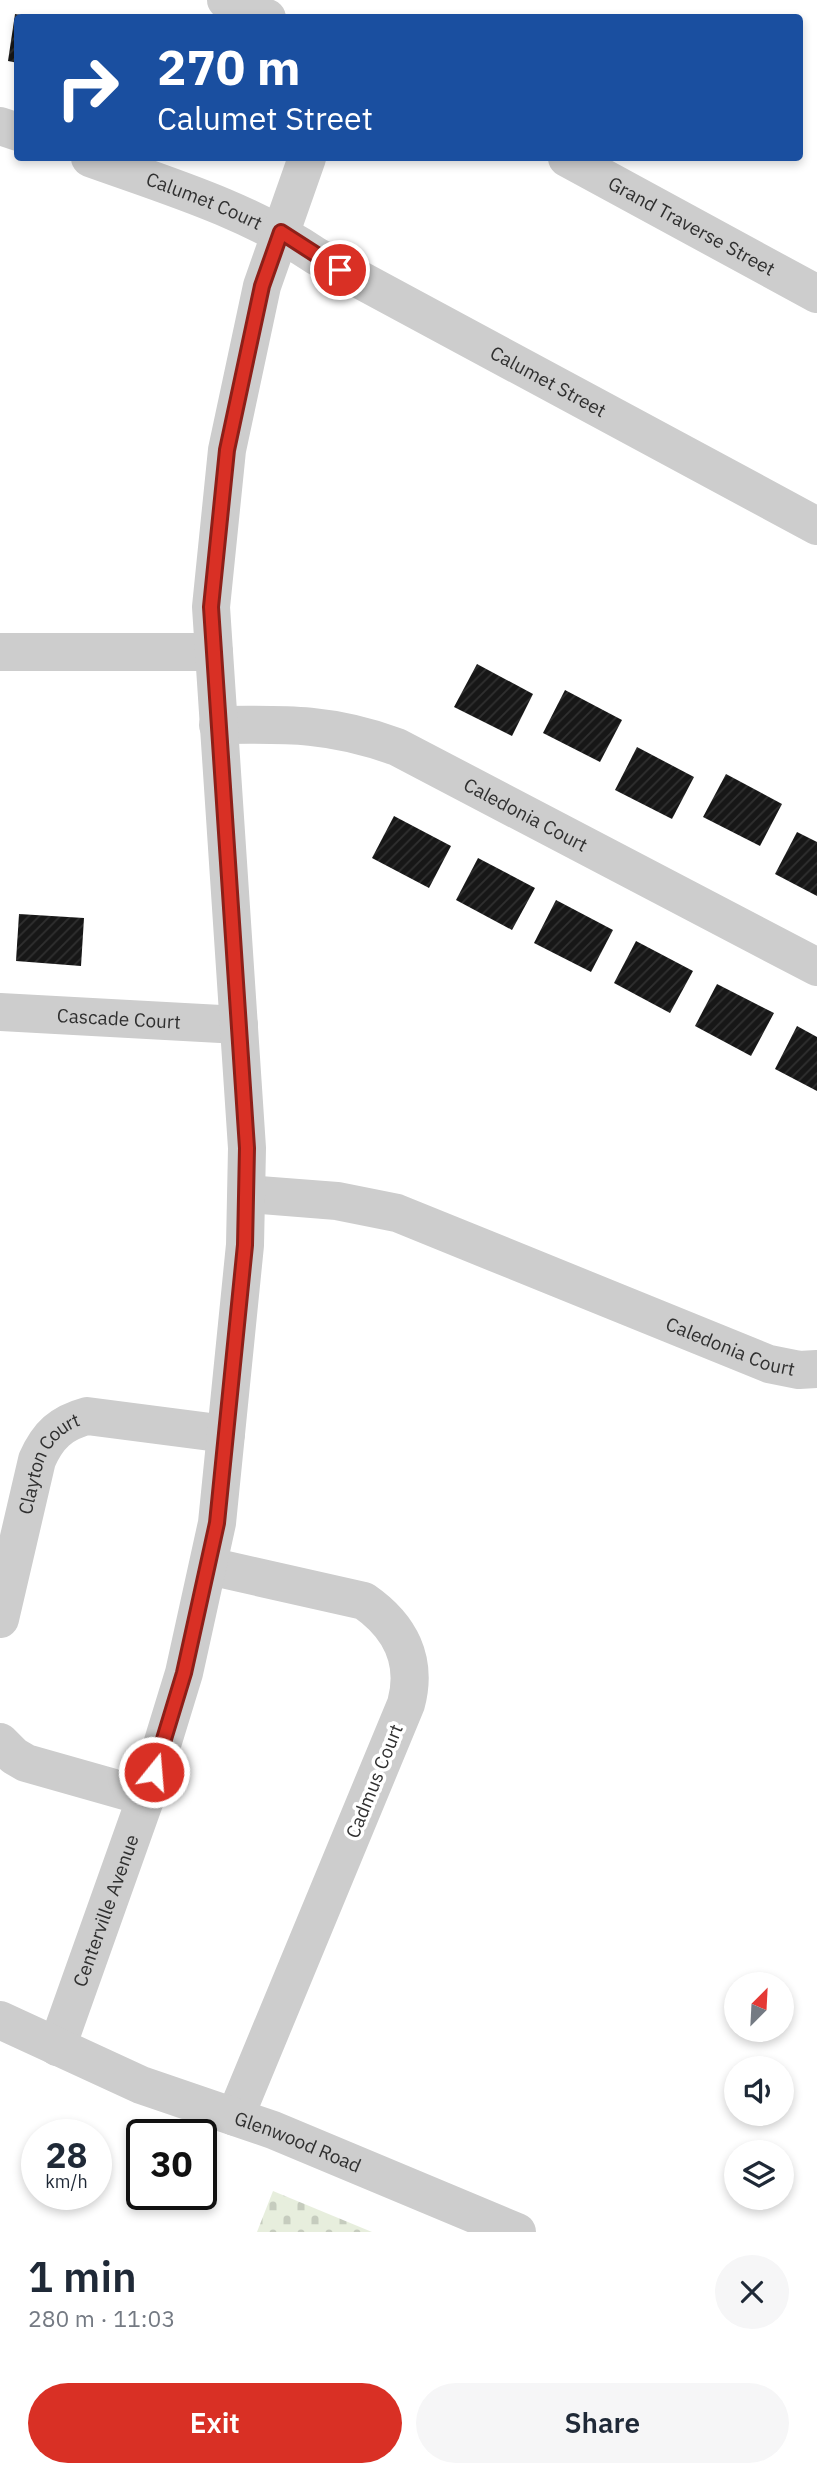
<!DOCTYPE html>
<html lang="en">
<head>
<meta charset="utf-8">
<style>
	:root { --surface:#fff; --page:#f6f6f7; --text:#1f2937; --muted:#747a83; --accent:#d93025 }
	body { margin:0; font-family:"IBM Plex Sans",sans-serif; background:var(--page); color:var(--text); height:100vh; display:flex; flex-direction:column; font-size:26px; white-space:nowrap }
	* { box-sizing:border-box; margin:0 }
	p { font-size:23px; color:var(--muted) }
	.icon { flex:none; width:38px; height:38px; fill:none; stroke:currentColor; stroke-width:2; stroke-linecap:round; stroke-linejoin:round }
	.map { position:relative; height:2232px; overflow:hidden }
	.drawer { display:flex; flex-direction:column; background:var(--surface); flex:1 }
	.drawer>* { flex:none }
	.guide { position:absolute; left:14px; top:14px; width:789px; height:147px; border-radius:7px; box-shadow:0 4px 10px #0003; background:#1a4fa0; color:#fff; overflow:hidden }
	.needle { width:46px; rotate:24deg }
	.controls { position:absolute; left:724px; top:1972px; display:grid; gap:14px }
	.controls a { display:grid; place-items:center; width:70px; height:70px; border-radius:50%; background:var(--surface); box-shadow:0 4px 10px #0003; font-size:35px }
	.speed { position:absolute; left:21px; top:2119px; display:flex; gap:14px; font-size:35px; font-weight:700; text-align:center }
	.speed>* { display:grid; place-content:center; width:91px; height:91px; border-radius:50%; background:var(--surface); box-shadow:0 4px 10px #0003; line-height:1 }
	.speed small { font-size:18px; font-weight:400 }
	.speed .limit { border:4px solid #111; border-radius:10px; background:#fff; color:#111 }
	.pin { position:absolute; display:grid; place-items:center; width:60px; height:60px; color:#fff; margin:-30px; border:4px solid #fff; border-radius:50%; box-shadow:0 2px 7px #0007 }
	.me { position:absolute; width:77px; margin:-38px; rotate:17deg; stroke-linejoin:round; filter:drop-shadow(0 0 5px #0008) }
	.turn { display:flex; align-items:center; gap:24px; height:147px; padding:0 28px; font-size:32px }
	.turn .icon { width:91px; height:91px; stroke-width:2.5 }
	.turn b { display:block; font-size:49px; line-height:60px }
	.round { display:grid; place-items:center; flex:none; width:74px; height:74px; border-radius:37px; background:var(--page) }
	.overview { display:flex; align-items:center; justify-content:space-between; height:119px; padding:0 28px }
	h1 { font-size:42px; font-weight:600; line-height:52px }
	.cta { display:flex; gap:14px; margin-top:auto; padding:14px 28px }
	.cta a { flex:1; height:80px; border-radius:42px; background:var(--accent); color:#fff; font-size:28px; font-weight:600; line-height:80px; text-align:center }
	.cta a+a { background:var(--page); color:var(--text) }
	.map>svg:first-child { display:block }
	.cemetery { fill:url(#cemetery-stones) }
	.building { fill:url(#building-hatch) }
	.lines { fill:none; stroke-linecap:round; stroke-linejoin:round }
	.minor { stroke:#cdcdcd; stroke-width:38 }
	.tertiary { stroke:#cdcdcd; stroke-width:38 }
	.route-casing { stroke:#8d1f18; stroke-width:18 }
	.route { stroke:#d93025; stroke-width:12 }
	.labels { text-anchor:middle; stroke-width:7; stroke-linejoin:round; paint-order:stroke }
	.street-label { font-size:19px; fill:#303030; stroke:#fff }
</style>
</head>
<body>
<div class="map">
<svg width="817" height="2232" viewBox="0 0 817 2232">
	<defs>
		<pattern id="cemetery-stones" width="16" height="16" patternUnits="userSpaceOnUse" patternTransform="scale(1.75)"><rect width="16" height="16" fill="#e7eedd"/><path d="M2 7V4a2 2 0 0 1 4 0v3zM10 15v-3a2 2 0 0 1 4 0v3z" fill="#c6ccbe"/></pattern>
		<pattern id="building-hatch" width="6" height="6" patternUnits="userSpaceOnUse" patternTransform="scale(1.75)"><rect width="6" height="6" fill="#171717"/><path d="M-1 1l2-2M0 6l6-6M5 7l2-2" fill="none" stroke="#303030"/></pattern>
	</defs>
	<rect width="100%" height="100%" fill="#fff"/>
	<path class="cemetery" d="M273 2191 372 2232H257Z"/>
	<g class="building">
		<path d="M15 14 30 16 18 18V63L8 61Z"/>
		<path d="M477 664 533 694 512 736 454 707Z"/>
		<path d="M565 690 622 720 600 762 543 733Z"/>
		<path d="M637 747 694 777 672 819 615 790Z"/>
		<path d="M726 774 782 804 760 846 703 817Z"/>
		<path d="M394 816 451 846 429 888 372 858Z"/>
		<path d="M797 832 817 842V896L775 874Z"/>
		<path d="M478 858 535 888 512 930 456 900Z"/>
		<path d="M556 900 613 930 591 972 534 943Z"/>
		<path d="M19 914 84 918 81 966 16 961Z"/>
		<path d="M636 941 693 971 670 1013 614 983Z"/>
		<path d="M717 984 774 1013 751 1056 695 1026Z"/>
		<path d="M797 1026 817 1037V1091L775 1069Z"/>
	</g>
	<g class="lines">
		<g class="minor">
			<path d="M226 0 267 18"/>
			<path d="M0 126 18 132"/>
			<path id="s1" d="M90 158C168 186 246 209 316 256L817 526"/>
			<path id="s2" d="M567 158 817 294"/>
			<path d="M0 652H214"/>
			<path id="s3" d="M218 725C287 724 332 723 397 747L817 967"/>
			<path id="s4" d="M0 1012 239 1025"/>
			<path id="s5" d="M247 1194 337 1201 397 1213 769 1364 799 1370 817 1369"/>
			<path d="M209 1566 364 1601C400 1626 418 1660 406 1704L235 2117"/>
			<path id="s6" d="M0 1619 37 1460C48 1435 61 1423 87 1416L226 1434"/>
			<path d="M0 1742 14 1756 26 1763 146 1797"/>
			<path id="s7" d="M57 2047 146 1797 184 1673 217 1523 245 1245 247 1148 211 607 227 450 262 286 307 158"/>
		</g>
		<path class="tertiary" id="s8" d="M0 2020 141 2085 273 2130 517 2232"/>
	</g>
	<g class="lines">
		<g class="route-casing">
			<path id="route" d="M154 1772 184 1673 217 1523 245 1245 247 1148 211 607 227 450 262 286 281 232 340 270"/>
		</g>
		<use href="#route" class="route"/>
	</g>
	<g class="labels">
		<g class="street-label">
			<text dy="7" stroke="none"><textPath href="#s1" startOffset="122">Calumet Court</textPath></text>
			<text dy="7" stroke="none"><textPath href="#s2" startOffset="142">Grand Traverse Street</textPath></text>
			<text dy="7" stroke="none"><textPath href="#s1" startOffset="511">Calumet Street</textPath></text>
			<text dy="7" stroke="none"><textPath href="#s3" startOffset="327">Caledonia Court</textPath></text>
			<text dy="7" stroke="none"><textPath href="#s4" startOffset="119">Cascade Court</textPath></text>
			<text dy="7" stroke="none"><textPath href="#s5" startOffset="511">Caledonia Court</textPath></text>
			<text dy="7" stroke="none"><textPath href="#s6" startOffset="166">Clayton Court</textPath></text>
			<text transform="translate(374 1781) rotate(-68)" y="7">Cadmus Court</text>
			<text dy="7" stroke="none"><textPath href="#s7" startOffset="145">Centerville Avenue</textPath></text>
			<text dy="7" stroke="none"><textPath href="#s8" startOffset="322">Glenwood Road</textPath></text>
		</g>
	</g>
</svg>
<div class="controls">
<a><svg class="needle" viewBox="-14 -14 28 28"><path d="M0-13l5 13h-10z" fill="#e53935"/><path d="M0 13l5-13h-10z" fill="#747a83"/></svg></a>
<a><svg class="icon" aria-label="sound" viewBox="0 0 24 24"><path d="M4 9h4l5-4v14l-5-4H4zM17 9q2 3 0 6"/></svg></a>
<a><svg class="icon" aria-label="layers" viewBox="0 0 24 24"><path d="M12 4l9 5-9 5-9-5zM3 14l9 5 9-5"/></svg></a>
</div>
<div class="speed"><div>28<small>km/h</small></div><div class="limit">30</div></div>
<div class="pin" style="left:340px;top:270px;background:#d93025"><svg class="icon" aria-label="arrive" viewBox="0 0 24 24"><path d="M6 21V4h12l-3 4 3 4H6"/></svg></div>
<svg class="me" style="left:154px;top:1772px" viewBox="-20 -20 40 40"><circle r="17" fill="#d93025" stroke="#fff" stroke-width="3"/><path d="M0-11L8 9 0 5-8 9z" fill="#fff"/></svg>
<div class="guide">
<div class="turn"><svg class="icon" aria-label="right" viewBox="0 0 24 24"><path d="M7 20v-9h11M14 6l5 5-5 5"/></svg><div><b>270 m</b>Calumet Street</div></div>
</div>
</div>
<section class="drawer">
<div class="overview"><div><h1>1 min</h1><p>280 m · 11:03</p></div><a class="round"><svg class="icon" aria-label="close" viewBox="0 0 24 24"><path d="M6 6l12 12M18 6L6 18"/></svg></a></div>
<div class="cta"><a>Exit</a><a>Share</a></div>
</section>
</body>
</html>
